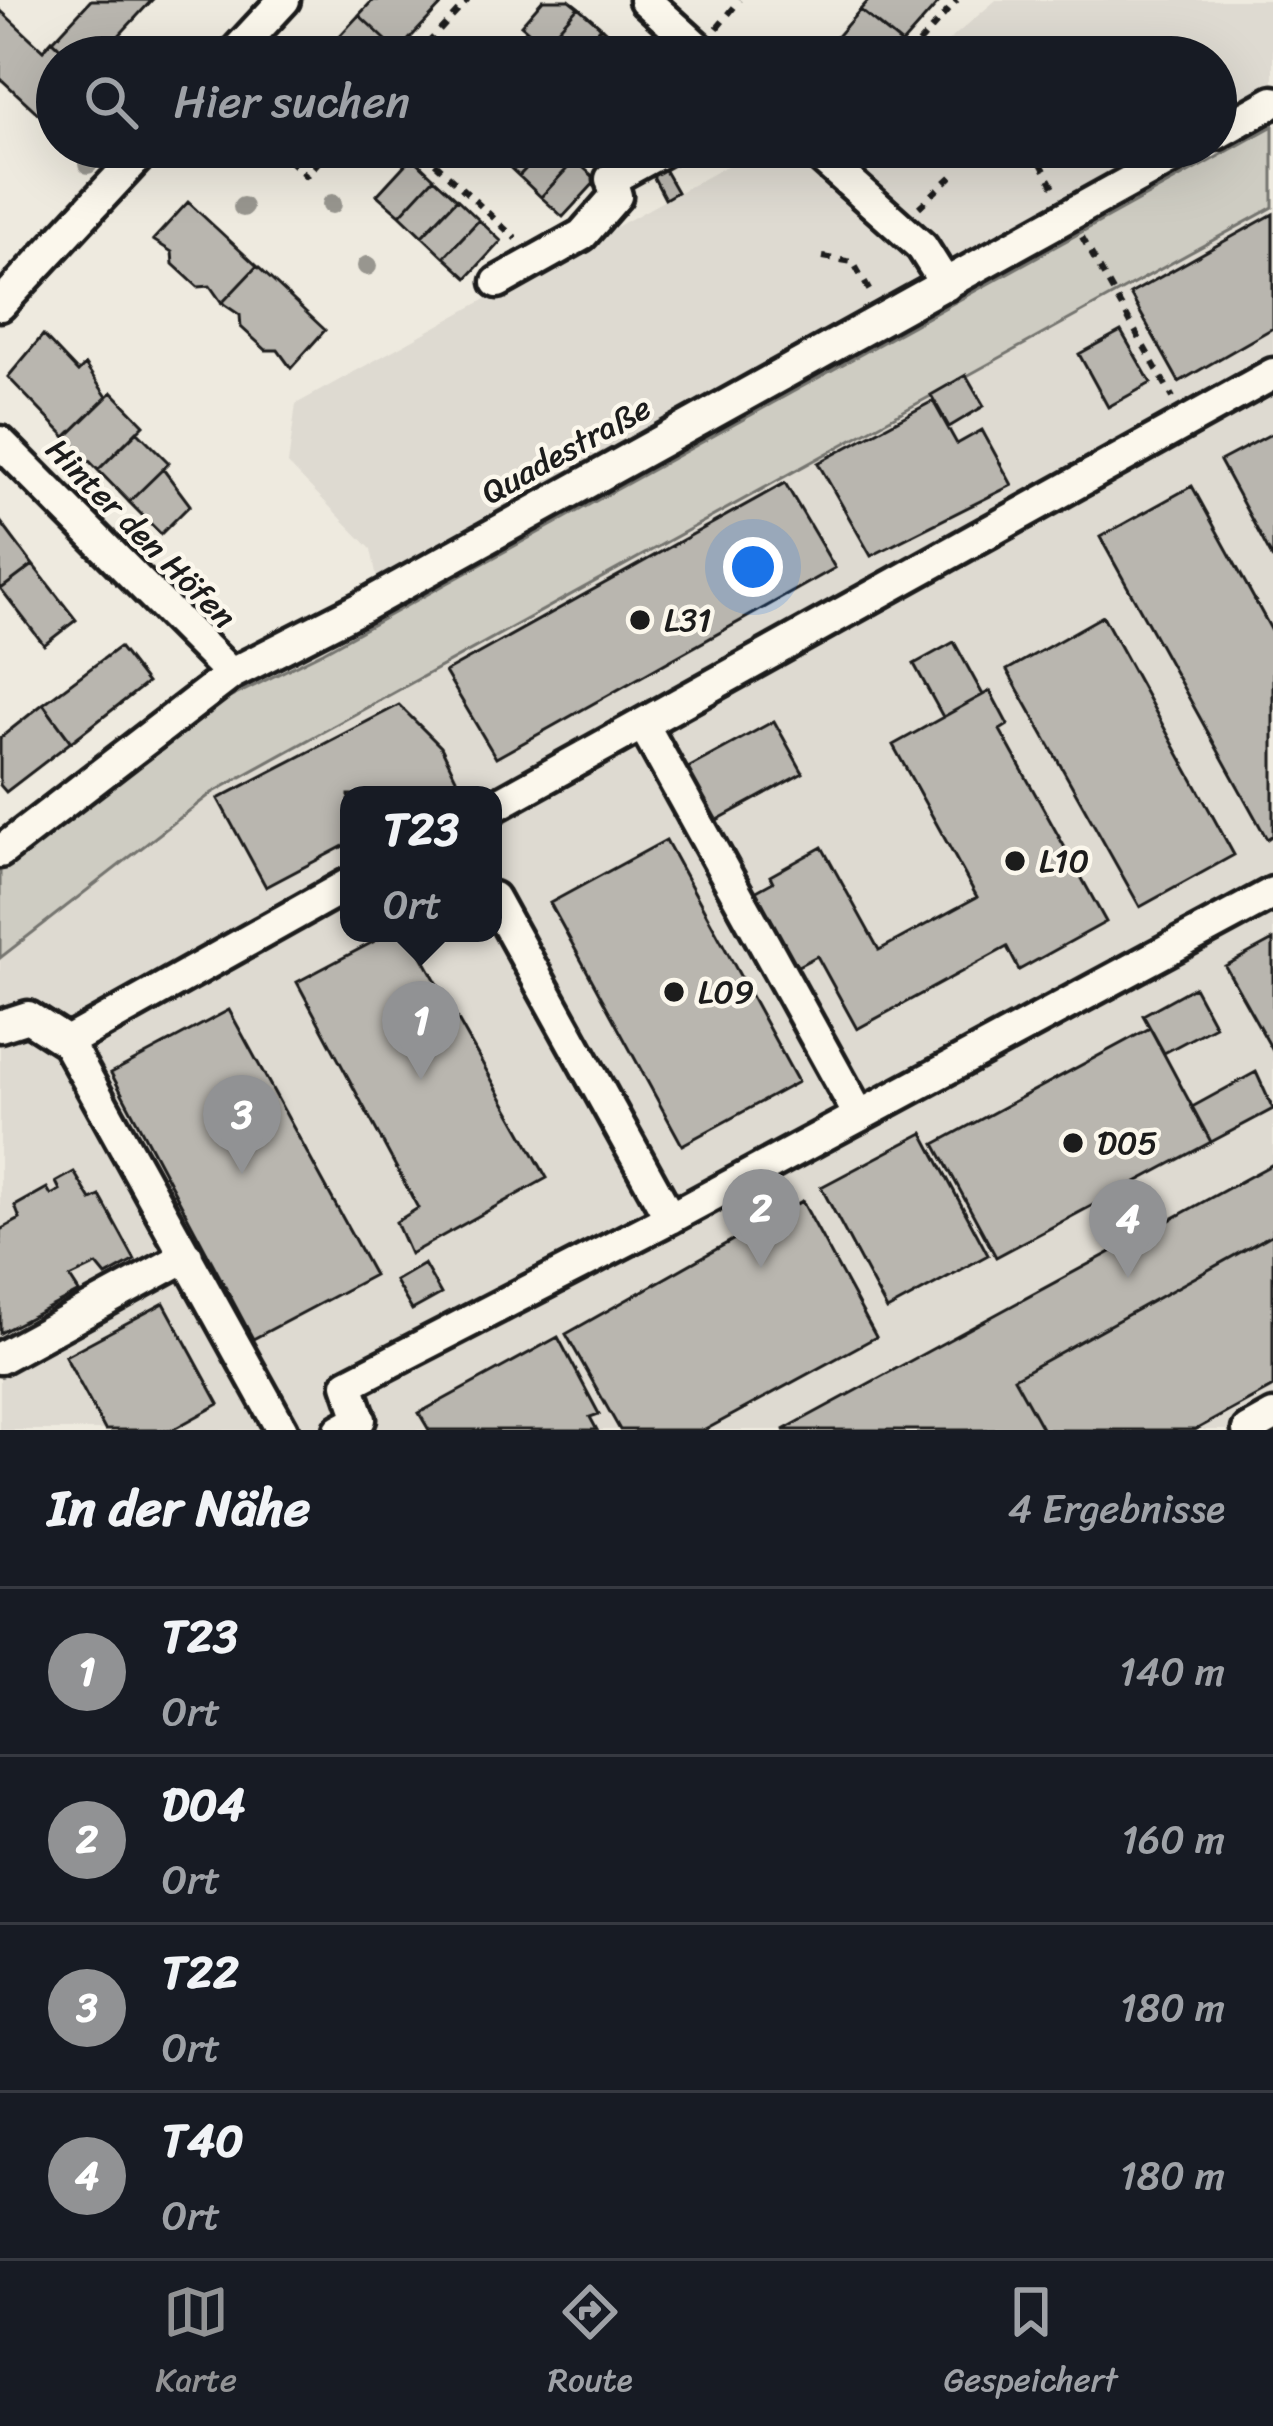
<!DOCTYPE html>
<html lang="de">
<head>
<meta charset="utf-8">
<style>
  :root { --surface:#171b24; --page:#20242c; --text:#f1f3f6; --muted:#9ea1a6; --line:#363941; --accent:#919294 }
  body { margin:0; font-family:Sriracha,sans-serif; background:var(--page); color:var(--text) }
  .you { position:absolute; left:753px; top:567px; width:42px; height:42px; margin:-30px; border:9px solid #fff; border-radius:50%; background:#1a73e8; box-shadow:0 0 0 18px #1a73e833 }
  .badge { display:grid; place-items:center; width:78px; height:78px; border-radius:50%; background:var(--accent); color:#fff; font-size:39px; font-weight:700 }
  .pin { position:absolute; translate:-50% -99px; filter:drop-shadow(0 3px 6px #0008) }
  .pin::after { content:''; position:absolute; top:63px; width:42px; height:36px; background:inherit; clip-path:polygon(0 0,100% 0,50% 100%) }
  .popup { position:absolute; left:340px; top:786px; width:162px; height:156px; box-sizing:border-box; display:grid; place-content:center; border-radius:24px; background:var(--surface); filter:drop-shadow(0 3px 9px #0005); font-size:39px; white-space:nowrap; color:var(--muted) }
  .popup b { font-size:45px; color:var(--text) }
  .popup::after { content:''; position:absolute; left:50%; top:100%; margin-left:-24px; border:24px solid transparent; border-top-color:var(--surface) }
  .list { margin:0; padding:0; list-style:none }
  h2 { display:flex; justify-content:space-between; align-items:center; height:156px; margin:0; padding:0 48px; font-size:51px }
  h2 small { font-size:39px; font-weight:400; color:var(--muted) }
  .list li { display:grid; grid-template-columns:78px 1fr auto; gap:36px; align-items:center; box-sizing:border-box; height:168px; padding:0 48px; border-top:3px solid var(--line) }
  .list b { display:block; font-size:45px; white-space:nowrap }
  .list p { margin:0; font-size:39px; white-space:nowrap; color:var(--muted) }
  .list em { font-size:39px; font-style:normal; color:var(--muted) }
  .icon { flex:none; width:66px; height:66px; fill:none; stroke:currentColor; stroke-width:2; stroke-linecap:round; stroke-linejoin:round }
  .map { position:relative; flex:none; width:1273px; height:1430px; overflow:hidden }
  .search { position:absolute; background:var(--surface); box-shadow:0 12px 48px #0002; left:36px; right:36px; top:36px; height:132px; display:flex; align-items:center; gap:30px; box-sizing:border-box; padding:0 42px; border-radius:66px; color:var(--muted); font-size:45px }
  .sheet { height:828px; background:var(--surface) }
  nav { display:flex; justify-content:space-around; align-items:center; box-sizing:border-box; height:168px; border-top:3px solid var(--line); background:var(--surface); font-size:33px; color:var(--muted) }
  nav a { display:grid; justify-items:center; gap:6px }
  nav .on { color:var(--accent) }
  .map>svg:first-child { display:block }
  .built { fill:#dedad1; fill-rule:evenodd }
  .green { fill:#ceccc2; stroke:#75746f; stroke-width:3 }
  .building { fill:#b9b6af; stroke:#1c1c1c; stroke-width:3 }
  .lines { fill:none; stroke-linecap:round; stroke-linejoin:round }
  .minor-casing { stroke:#1c1c1c; stroke-width:39 }
  .path { stroke:#1c1c1c; stroke-width:6; stroke-dasharray:9 9; stroke-linecap:butt }
  .minor { stroke:#fbf7ec; stroke-width:30 }
  .tree { fill:#98968f }
  .poi-dot { fill:#1c1c1c; stroke:#fbf7ec; stroke-width:4.5 }
  .labels { text-anchor:middle; dominant-baseline:central; stroke-width:9; stroke-linejoin:round; paint-order:stroke }
  .street-label { font-size:33px; fill:#1c1c1c; stroke:#fbf7ec }
  .poi-label { font-size:33px; fill:#1c1c1c; stroke:#fbf7ec; text-anchor:start }
</style>
</head>
<body>
<div class="map">
<svg width="1273" height="1430" viewBox="0 0 1273 1430">
  <rect width="100%" height="100%" fill="#eeeadf"/>
  <filter id="ink" filterUnits="userSpaceOnUse"><feTurbulence type="fractalNoise" baseFrequency=".00833" numOctaves="2"/><feDisplacementMap in="SourceGraphic" scale="24" xChannelSelector="R" yChannelSelector="G"/><feConvolveMatrix kernelMatrix="1 2 1 2 8 2 1 2 1" color-interpolation-filters="sRGB"/></filter>
  <g filter="url(#ink)">
    <path class="built" d="M 996,0 L 1273,0 L 1273,1430 L 0,1430 L 0,861 L 219,692 L 383,606 L 371,549 L 288,464 L 296,404 L 761,147 L 1216,147 L 1216,57 L 930,57 ZM 349,795 L 493,795 L 493,933 L 349,933 Z"/>
    <path class="green" d="M 1273,126 L 1273,207 L 212,793 L 0,958 L 0,868 L 215,705 L 323,652 Z"/>
    <path class="building" d="M 91,0 L 152,0 L 99,57 L 70,57 L 53,41 Z
      M 373,0 L 446,0 L 398,51 L 359,15 Z
      M 543,0 L 569,0 L 578,7 L 544,45 L 521,25 Z
      M 869,0 L 941,0 L 902,44 L 860,10 Z
      M 578,7 L 601,27 L 574,57 L 558,57 L 544,45 Z
      M 0,10 L 43,50 L 52,40 L 69,56 L 57,57 L 57,131 L 0,78 Z
      M 860,10 L 902,44 L 891,57 L 819,57 Z
      M 359,15 L 398,51 L 392,57 L 320,57 Z
      M 601,27 L 623,47 L 615,57 L 574,57 Z
      M 505,147 L 546,147 L 519,176 L 497,155 Z
      M 546,147 L 562,147 L 575,160 L 541,197 L 519,176 Z
      M 412,157 L 434,178 L 400,215 L 377,195 Z
      M 575,160 L 597,180 L 563,217 L 541,197 Z
      M 664,169 L 677,192 L 665,199 L 653,176 Z
      M 434,178 L 457,199 L 422,236 L 400,215 Z
      M 457,199 L 479,220 L 444,257 L 422,236 Z
      M 188,202 L 257,266 L 222,303 L 210,286 L 198,287 L 173,264 L 172,252 L 153,240 Z
      M 1273,214 L 1273,328 L 1179,382 L 1130,294 Z
      M 479,220 L 501,241 L 467,278 L 444,257 Z
      M 257,266 L 325,330 L 291,368 L 278,350 L 266,350 L 241,327 L 240,315 L 222,303 Z
      M 1121,331 L 1151,383 L 1108,407 L 1079,354 Z
      M 43,335 L 78,372 L 85,365 L 107,397 L 66,437 L 8,377 Z
      M 966,375 L 984,406 L 949,427 L 931,395 Z
      M 112,392 L 144,425 L 98,470 L 66,437 Z
      M 933,401 L 957,444 L 982,430 L 1012,485 L 871,556 L 818,463 Z
      M 137,431 L 169,463 L 129,502 L 98,470 Z
      M 1273,433 L 1273,559 L 1220,461 Z
      M 163,469 L 190,505 L 161,534 L 129,502 Z
      M 785,483 L 835,568 L 496,758 L 445,672 Z
      M 1192,486 L 1273,633 L 1273,835 L 1267,839 L 1100,537 Z
      M 0,521 L 33,565 L 1,589 L 0,588 Z
      M 33,565 L 76,620 L 44,645 L 1,589 Z
      M 1103,616 L 1234,855 L 1140,907 L 1007,670 Z
      M 954,642 L 983,695 L 943,717 L 914,664 Z
      M 119,647 L 147,683 L 71,742 L 43,704 Z
      M 990,691 L 1008,725 L 1000,730 L 1106,922 L 1019,970 L 1007,947 L 857,1029 L 817,956 L 794,968 L 753,893 L 773,882 L 770,876 L 822,847 L 879,950 L 977,897 L 893,745 Z
      M 43,704 L 71,742 L 6,792 L 0,785 L 0,738 Z
      M 399,705 L 441,747 L 460,786 L 442,795 L 349,795 L 349,843 L 266,887 L 218,799 Z
      M 774,721 L 803,773 L 715,821 L 686,769 Z
      M 666,840 L 798,1082 L 682,1145 L 550,903 Z
      M 390,933 L 409,933 L 547,1178 L 410,1254 L 396,1222 L 418,1208 L 297,982 Z
      M 1273,940 L 1273,1051 L 1225,966 Z
      M 1194,987 L 1215,1026 L 1164,1053 L 1143,1015 Z
      M 229,1010 L 374,1275 L 253,1339 L 111,1073 Z
      M 1150,1028 L 1211,1142 L 996,1257 L 935,1144 Z
      M 1256,1072 L 1273,1109 L 1211,1142 L 1192,1107 Z
      M 923,1133 L 988,1255 L 887,1310 L 821,1187 Z
      M 1273,1164 L 1273,1234 L 1014,1378 L 1043,1430 L 783,1430 Z
      M 74,1172 L 91,1200 L 100,1196 L 135,1260 L 106,1276 L 97,1265 L 70,1278 L 79,1292 L 0,1333 L 0,1230 L 20,1219 L 15,1206 L 47,1188 L 51,1195 L 60,1190 L 56,1182 Z
      M 802,1201 L 876,1337 L 705,1430 L 620,1430 L 566,1334 Z
      M 1273,1234 L 1273,1387 L 1195,1430 L 1043,1430 L 1014,1378 Z
      M 424,1264 L 441,1294 L 412,1310 L 395,1281 Z
      M 164,1303 L 219,1404 L 172,1430 L 105,1430 L 65,1356 Z
      M 558,1337 L 599,1414 L 590,1417 L 597,1430 L 429,1430 L 419,1413 Z"/>
    <g class="lines">
      <g class="minor-casing">
        <path id="minor" d="M 645,0 L 708,57
          M 231,57 L 284,0
          M 1216,134 L 1273,102
          M 810,147 L 922,247 L 946,285
          M 498,282 L 582,235 L 616,196 L 611,179 L 669,147
          M 0,305 L 147,147
          M 0,442 L 231,674
          M 644,726 L 859,1115
          M 493,807 L 1273,374
          M 0,852 L 231,674 L 364,606 L 1192,147
          M 493,898 L 670,1218
          M 0,1026 L 28,1017 L 67,1042
          M 0,1358 L 187,1256
          M 282,1430 L 67,1042 L 349,884
          M 340,1430 L 360,1419 L 348,1384 L 670,1218 L 1273,893
          M 1248,1430 L 1273,1416"/>
      </g>
      <path class="path" d="M 717,28 L 740,0
        M 415,57 L 468,0
        M 907,57 L 957,0
        M 275,147 L 306,176 L 332,147
        M 577,147 L 592,161
        M 1032,147 L 1055,189
        M 435,163 L 516,239
        M 919,207 L 955,173
        M 1082,237 L 1173,398
        M 823,257 L 853,262 L 872,295"/>
      <use href="#minor" class="minor"/>
    </g>
    <g class="tree">
      <circle cx="88" cy="164" r="10"/>
      <circle cx="332" cy="204" r="10"/>
      <circle cx="243" cy="207" r="10"/>
      <circle cx="367" cy="266" r="10"/>
    </g>
  </g>
  <g class="poi-dot">
    <circle cx="640" cy="620" r="12"/>
    <circle cx="1015" cy="861" r="12"/>
    <circle cx="674" cy="992" r="12"/>
    <circle cx="1073" cy="1143" r="12"/>
  </g>
  <g class="labels">
    <g class="street-label">
      <text transform="translate(566 450) rotate(-29)">Quadestraße</text>
      <text transform="translate(141 533) rotate(45)">Hinter den Höfen</text>
    </g>
    <g class="poi-label">
      <text x="664" y="620">L31</text>
      <text x="1039" y="861">L10</text>
      <text x="698" y="992">L09</text>
      <text x="1097" y="1143">D05</text>
    </g>
  </g>
</svg>
<div class="you"></div>
<div class="pin badge" style="left:421px;top:1080px">1</div>
<div class="popup"><b>T23</b>Ort</div>
<div class="pin badge" style="left:761px;top:1268px">2</div>
<div class="pin badge" style="left:242px;top:1174px">3</div>
<div class="pin badge" style="left:1128px;top:1278px">4</div>
<div class="search"><svg class="icon" aria-label="search" viewBox="0 0 24 24"><circle cx="10" cy="10" r="6"/><path d="M15 15l6 6"/></svg>Hier suchen</div>
</div>
<section class="sheet">
<h2>In der Nähe<small>4 Ergebnisse</small></h2>
<ul class="list">
<li><span class="badge">1</span><div><b>T23</b><p>Ort</p></div><em>140 m</em></li>
<li><span class="badge">2</span><div><b>D04</b><p>Ort</p></div><em>160 m</em></li>
<li><span class="badge">3</span><div><b>T22</b><p>Ort</p></div><em>180 m</em></li>
<li><span class="badge">4</span><div><b>T40</b><p>Ort</p></div><em>180 m</em></li>
</ul>
</section>
<nav>
<a class="on"><svg class="icon" aria-label="map" viewBox="0 0 24 24"><path d="M3 6l6-2 6 2 6-2v14l-6 2-6-2-6 2zM9 4v14M15 6v14"/></svg>Karte</a>
<a><svg class="icon" aria-label="directions" viewBox="0 0 24 24"><path d="M12 3l9 9-9 9-9-9zM9 14v-3h6M13 9l2 2-2 2"/></svg>Route</a>
<a><svg class="icon" aria-label="saved" viewBox="0 0 24 24"><path d="M7 4h10v16l-5-4-5 4z"/></svg>Gespeichert</a>
</nav>
</body>
</html>
